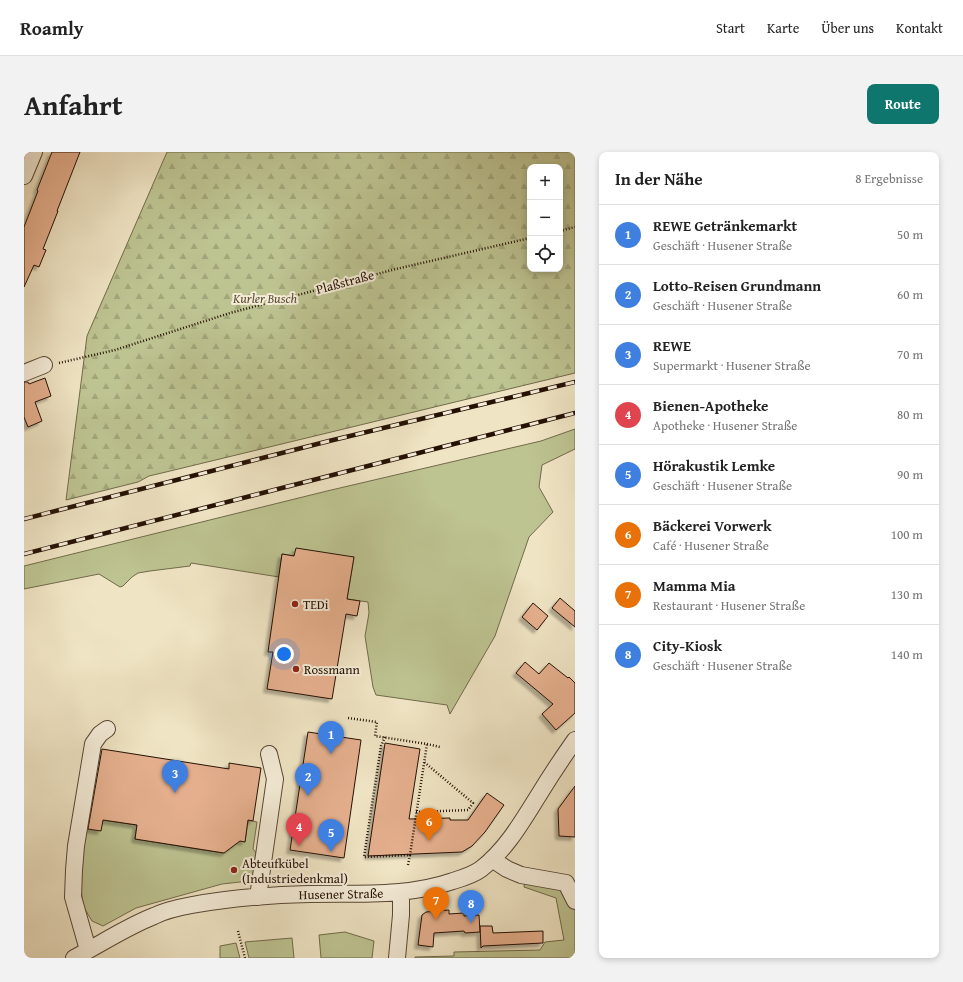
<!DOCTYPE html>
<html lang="de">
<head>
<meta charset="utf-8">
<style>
  :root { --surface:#fff; --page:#f2f2f2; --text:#222; --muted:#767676; --line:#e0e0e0; --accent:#0f766e }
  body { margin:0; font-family:"Gentium Book Plus",serif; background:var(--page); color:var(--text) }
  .controls { position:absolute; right:12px; top:12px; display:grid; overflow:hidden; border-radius:8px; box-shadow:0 2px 6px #0003 }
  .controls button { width:36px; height:36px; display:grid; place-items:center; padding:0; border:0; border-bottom:1px solid var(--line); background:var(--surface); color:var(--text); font:20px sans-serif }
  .you { position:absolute; left:260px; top:502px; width:14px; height:14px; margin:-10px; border:3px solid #fff; border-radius:50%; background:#1a73e8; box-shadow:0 0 0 6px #1a73e833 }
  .badge { display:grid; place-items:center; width:26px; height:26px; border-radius:50%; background:var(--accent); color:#fff; font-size:13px; font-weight:700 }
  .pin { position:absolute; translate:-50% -33px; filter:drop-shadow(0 1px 2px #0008) }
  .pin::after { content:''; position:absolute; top:21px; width:14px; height:12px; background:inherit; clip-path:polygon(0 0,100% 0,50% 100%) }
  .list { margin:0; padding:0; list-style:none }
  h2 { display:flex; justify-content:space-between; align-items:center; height:52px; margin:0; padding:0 16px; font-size:17px }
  h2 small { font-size:13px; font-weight:400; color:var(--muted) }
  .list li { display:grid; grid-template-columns:26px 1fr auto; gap:12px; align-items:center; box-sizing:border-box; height:60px; padding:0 16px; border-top:1px solid var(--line) }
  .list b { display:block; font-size:15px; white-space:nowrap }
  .list p { margin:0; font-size:13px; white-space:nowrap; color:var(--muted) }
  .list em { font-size:13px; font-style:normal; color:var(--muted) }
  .icon { flex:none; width:22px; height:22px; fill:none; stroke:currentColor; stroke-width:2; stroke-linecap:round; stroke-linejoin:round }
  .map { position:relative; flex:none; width:551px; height:806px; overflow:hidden; border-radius:8px }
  header { display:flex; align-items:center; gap:24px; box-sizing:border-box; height:56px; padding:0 20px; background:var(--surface); border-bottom:1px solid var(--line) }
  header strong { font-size:19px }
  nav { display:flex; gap:22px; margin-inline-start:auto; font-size:14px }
  .intro { display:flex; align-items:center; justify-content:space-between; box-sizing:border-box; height:96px; padding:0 24px }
  h1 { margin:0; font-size:28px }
  .button { padding:10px 18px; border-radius:8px; background:var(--accent); color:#fff; font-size:14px; font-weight:700 }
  main { display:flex; gap:24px; padding:0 24px }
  aside { flex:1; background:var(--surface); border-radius:8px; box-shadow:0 2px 6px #0003 }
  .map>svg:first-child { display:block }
  .green { fill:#bdc391; stroke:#716a4a }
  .forest { fill:url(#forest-firs); stroke:#716a4a; fill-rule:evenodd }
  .building { fill:#e5af8d; stroke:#251104; filter:url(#shadow) }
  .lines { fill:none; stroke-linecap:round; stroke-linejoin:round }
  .minor-casing { stroke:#584634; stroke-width:18 }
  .path { stroke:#251104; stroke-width:2.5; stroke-dasharray:1 2; stroke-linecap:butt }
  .minor { stroke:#f5edd9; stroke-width:16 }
  .rail-casing { stroke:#251104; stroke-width:4.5 }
  .rail { stroke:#f5edd9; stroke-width:3; stroke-dasharray:9; stroke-linecap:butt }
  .poi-dot { fill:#8f2418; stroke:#f5edd9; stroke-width:1.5 }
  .labels { text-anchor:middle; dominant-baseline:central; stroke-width:4; stroke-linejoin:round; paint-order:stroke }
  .street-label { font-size:13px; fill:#251104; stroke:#f5edd9 }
  .park-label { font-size:13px; font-style:italic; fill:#5a4f35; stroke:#f5edd9 }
  .poi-label { font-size:13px; fill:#251104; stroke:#f5edd9; text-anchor:start }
</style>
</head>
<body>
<header>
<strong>Roamly</strong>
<nav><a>Start</a><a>Karte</a><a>Über uns</a><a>Kontakt</a></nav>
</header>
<div class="intro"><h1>Anfahrt</h1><a class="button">Route</a></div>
<main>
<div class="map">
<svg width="551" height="806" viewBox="0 0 551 806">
  <defs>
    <pattern id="forest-firs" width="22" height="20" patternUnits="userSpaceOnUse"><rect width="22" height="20" fill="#bdc391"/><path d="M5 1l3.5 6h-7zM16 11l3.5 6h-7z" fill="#a2a67b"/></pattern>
    <filter id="shadow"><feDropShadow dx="-3.5" dy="3.5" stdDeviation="1" flood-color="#0004"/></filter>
  </defs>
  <rect width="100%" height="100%" fill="#efe4c4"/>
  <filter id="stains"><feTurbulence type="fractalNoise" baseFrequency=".005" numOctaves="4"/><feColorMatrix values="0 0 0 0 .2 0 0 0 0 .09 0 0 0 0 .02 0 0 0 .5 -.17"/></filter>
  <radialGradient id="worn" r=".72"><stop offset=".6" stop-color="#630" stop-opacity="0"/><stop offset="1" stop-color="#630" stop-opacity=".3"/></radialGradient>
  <path class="green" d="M 551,277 L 551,297 L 518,313 L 515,335 L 529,360 L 505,385 L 471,484 L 426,562 L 423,553 L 352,543 L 349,535 L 341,484 L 345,461 L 344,450 L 323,447 L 330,405 L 270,404 L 258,402 L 255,425 L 167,411 L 166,414 L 126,419 L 114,421 L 108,425 L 99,434 L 96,435 L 75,422 L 0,437 L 0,414 L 303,339 L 517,289 Z
    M 65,666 L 113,673 L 111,687 L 199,701 L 216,689 L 221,690 L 224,668 L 233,670 L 229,697 L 235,704 L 233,719 L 225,729 L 198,732 L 112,756 L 79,774 L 68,769 L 59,754 L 56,727 L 62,667 Z
    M 501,725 L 539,732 L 551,756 L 551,806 L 391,806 L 391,805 L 430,804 L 430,800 L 516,798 L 521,790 L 540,788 L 532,746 L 500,735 Z
    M 321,780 L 350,789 L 348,806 L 297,806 L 295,783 Z
    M 268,786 L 270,806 L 225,806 L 221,790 Z
    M 212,791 L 216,806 L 196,806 L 196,794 Z"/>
  <path class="forest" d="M 143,0 L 551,0 L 551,221 L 142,320 L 125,324 L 114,330 L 42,348 L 63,184 ZM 506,15 L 536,15 L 536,117 L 506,117 Z"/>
  <path class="building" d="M 28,0 L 56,0 L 33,59 L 34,59 L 19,97 L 22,98 L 15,115 L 10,113 L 0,135 L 0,75 L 14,39 L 13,38 Z
    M 21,226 L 27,244 L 11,250 L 18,269 L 4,275 L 0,265 L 0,230 L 4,230 L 5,232 Z
    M 272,396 L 330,405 L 323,447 L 336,449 L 333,464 L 322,462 L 308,547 L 243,537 L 249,500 L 244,500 L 258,402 L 270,404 Z
    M 536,446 L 551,459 L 551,475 L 528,456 Z
    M 509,451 L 524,464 L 513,478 L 498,465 Z
    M 501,510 L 515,522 L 525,511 L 544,526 L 545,525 L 551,531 L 551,561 L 532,578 L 518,562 L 529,552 L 492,521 Z
    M 284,580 L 337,588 L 320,706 L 266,698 Z
    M 361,591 L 396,597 L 385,667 L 426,666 L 426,668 L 444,668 L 463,641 L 480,653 L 461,680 L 448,694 L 438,700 L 344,704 Z
    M 78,597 L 205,617 L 205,611 L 237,616 L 229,669 L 224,668 L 221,690 L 216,689 L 200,701 L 111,687 L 113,673 L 79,668 L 77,679 L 64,677 Z
    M 551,634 L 551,685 L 535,684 L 534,657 Z
    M 425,758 L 425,762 L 440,761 L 440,764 L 455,763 L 456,780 L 441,781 L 440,779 L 410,781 L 409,795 L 394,793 L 398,763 L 402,760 Z
    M 456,774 L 468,774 L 469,781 L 519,779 L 519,791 L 459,794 L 457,796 Z"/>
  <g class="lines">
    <g class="minor-casing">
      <path id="minor" d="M 0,24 L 10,0
        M 0,221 L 20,213
        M 468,707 L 483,717 L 497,723 L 542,731 L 551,749
        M 234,745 L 251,627 L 245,602
        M 64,798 L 49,745 L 50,718 L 52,694 L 69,592 L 76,582 L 83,577
        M 50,806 C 77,792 102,775 130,764 C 140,759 157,755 168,753 C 207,746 246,743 285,742 C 334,741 383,745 429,729 C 439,726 449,723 457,717 C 483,697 499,668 516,641 C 527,623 539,605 551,588
        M 373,806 L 377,763 L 377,740"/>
    </g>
    <path class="path" d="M 536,79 L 551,75
      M 35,211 L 91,198 L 206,161 L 372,117 L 506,86
      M 324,566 L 353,570 L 351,584 L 403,592 L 416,595
      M 361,585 L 357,594 L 340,705 L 386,703 L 403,592
      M 392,660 L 444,658 L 449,651 L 400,610
      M 384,713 L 386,703
      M 214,779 L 221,806"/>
    <use href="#minor" class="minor"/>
    <g class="rail-casing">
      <path id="rail" d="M 0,367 L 305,289 L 551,230
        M 0,402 L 551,261"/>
    </g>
    <use href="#rail" class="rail"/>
  </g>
  <g class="poi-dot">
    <circle cx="271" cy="452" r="4"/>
    <circle cx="272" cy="517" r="4"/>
    <circle cx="210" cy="718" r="4"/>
  </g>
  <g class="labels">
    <g class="street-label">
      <text transform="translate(321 130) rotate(-15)">Plaßstraße</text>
      <text transform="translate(317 742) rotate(-1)">Husener Straße</text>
    </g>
    <g class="park-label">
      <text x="241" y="146">Kurler Busch</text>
    </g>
    <g class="poi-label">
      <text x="279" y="452">TEDi</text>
      <text x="280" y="517">Rossmann</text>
      <text x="218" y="711">Abteufkübel<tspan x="218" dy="15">(Industriedenkmal)</tspan></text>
    </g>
  </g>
  <rect width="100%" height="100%" filter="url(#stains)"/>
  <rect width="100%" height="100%" fill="url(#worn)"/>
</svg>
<div class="controls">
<button>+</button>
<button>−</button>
<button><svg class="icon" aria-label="locate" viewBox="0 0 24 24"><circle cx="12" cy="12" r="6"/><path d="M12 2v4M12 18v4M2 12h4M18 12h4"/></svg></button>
</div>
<div class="you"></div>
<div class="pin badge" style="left:307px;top:602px;background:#3f7fe0">1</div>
<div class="pin badge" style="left:284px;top:644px;background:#3f7fe0">2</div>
<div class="pin badge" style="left:151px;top:641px;background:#3f7fe0">3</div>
<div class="pin badge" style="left:275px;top:694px;background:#e0444e">4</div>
<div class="pin badge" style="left:307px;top:700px;background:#3f7fe0">5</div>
<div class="pin badge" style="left:405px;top:689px;background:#e8710a">6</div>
<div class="pin badge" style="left:412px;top:768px;background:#e8710a">7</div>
<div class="pin badge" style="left:447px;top:771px;background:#3f7fe0">8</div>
</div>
<aside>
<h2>In der Nähe<small>8 Ergebnisse</small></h2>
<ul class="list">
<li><span class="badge" style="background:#3f7fe0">1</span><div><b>REWE Getränkemarkt</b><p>Geschäft · Husener Straße</p></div><em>50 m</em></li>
<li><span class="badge" style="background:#3f7fe0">2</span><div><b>Lotto-Reisen Grundmann</b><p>Geschäft · Husener Straße</p></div><em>60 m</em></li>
<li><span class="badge" style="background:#3f7fe0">3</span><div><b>REWE</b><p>Supermarkt · Husener Straße</p></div><em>70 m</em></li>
<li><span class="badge" style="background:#e0444e">4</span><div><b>Bienen-Apotheke</b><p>Apotheke · Husener Straße</p></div><em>80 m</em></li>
<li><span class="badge" style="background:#3f7fe0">5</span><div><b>Hörakustik Lemke</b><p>Geschäft · Husener Straße</p></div><em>90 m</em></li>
<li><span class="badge" style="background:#e8710a">6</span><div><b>Bäckerei Vorwerk</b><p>Café · Husener Straße</p></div><em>100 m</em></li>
<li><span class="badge" style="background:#e8710a">7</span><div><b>Mamma Mia</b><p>Restaurant · Husener Straße</p></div><em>130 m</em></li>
<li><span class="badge" style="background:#3f7fe0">8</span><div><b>City-Kiosk</b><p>Geschäft · Husener Straße</p></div><em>140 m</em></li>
</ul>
</aside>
</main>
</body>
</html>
